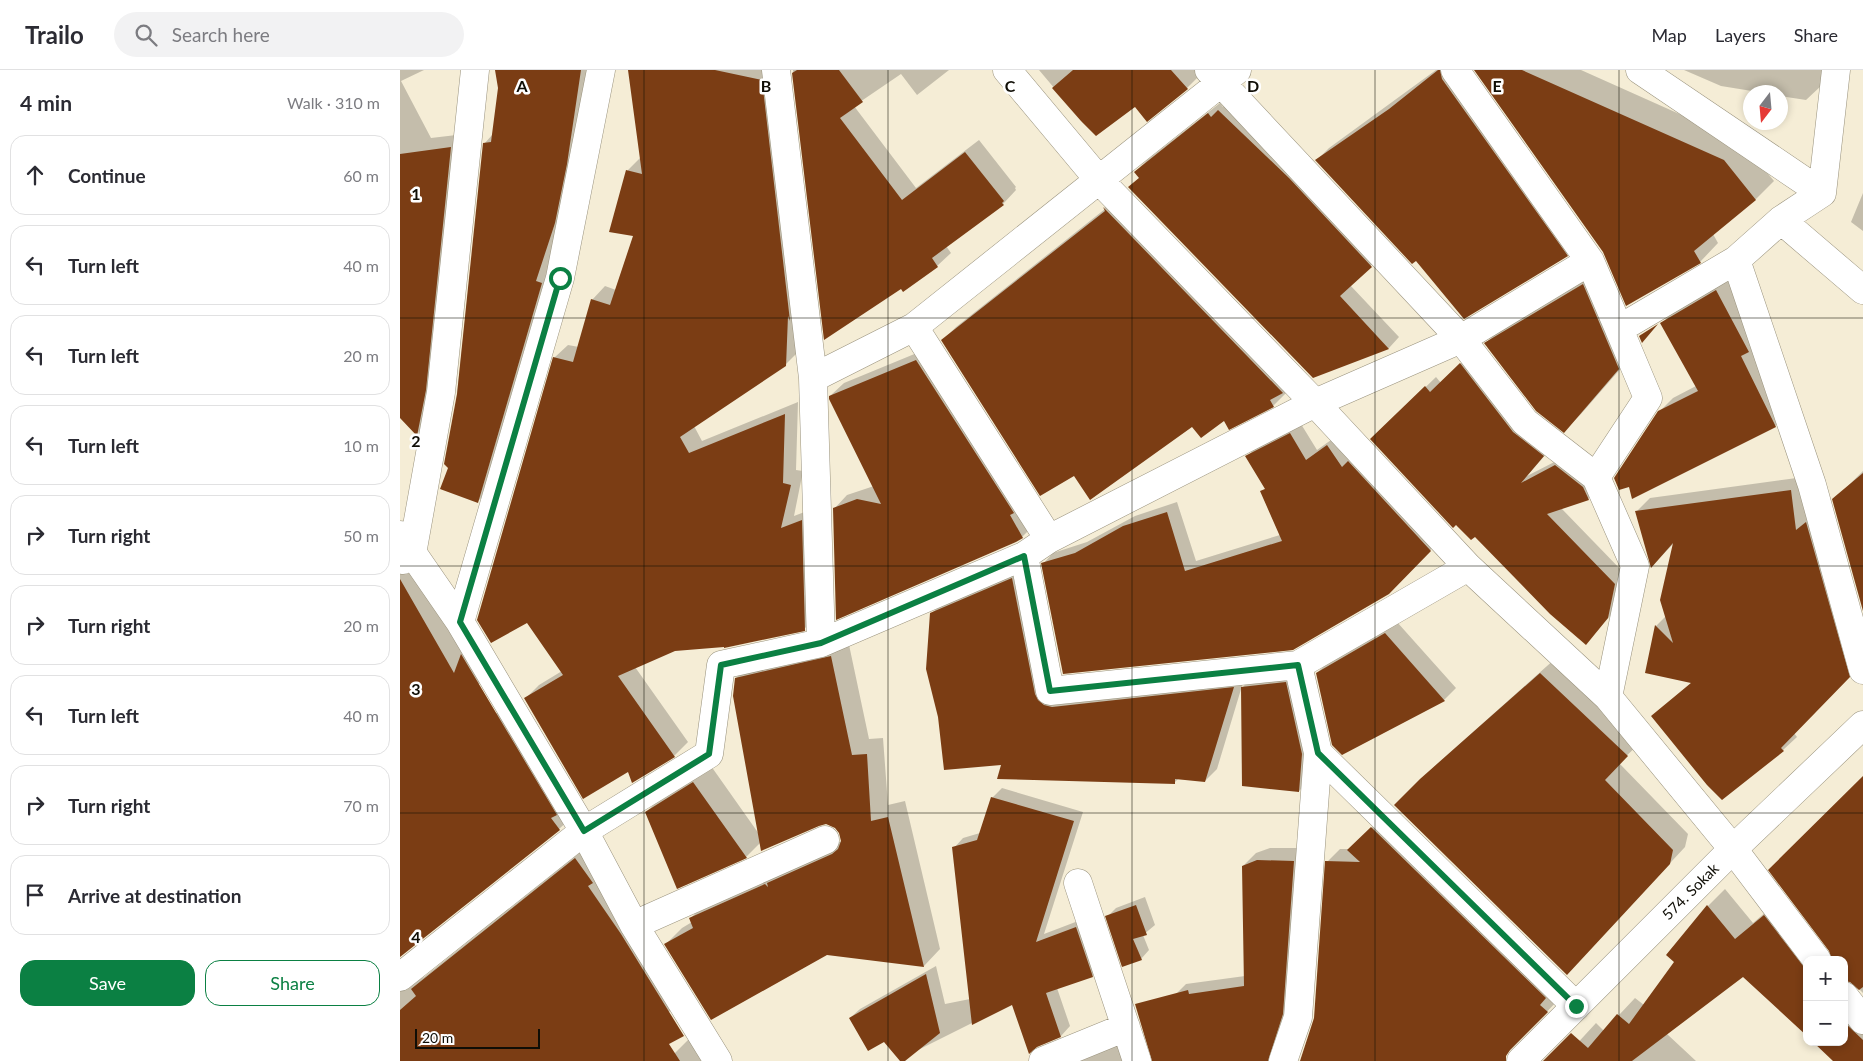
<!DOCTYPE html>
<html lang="en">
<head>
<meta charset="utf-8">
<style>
  :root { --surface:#fff; --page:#f2f2f3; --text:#2b2b33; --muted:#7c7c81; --line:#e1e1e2; --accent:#0b8043 }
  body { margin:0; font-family:Lato,sans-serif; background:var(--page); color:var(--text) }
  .controls { position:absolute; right:15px; bottom:15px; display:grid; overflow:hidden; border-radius:10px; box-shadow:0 2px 8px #0003 }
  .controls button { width:45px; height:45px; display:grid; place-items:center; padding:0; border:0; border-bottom:1px solid var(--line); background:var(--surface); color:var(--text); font:25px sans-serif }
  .compass { position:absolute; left:1343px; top:15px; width:45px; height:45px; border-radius:50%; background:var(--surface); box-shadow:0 2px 8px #0003; rotate:196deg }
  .scale { position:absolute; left:15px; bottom:12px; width:125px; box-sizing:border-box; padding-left:5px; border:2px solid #100e06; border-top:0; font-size:14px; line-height:18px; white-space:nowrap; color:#100e06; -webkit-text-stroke:4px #fff; paint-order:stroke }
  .stop { position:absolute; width:15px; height:15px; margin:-11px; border:4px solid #0b8043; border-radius:50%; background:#fff }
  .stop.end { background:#0b8043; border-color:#fff; box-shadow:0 1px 5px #0008 }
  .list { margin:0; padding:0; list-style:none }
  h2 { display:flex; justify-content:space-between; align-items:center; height:65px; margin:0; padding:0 20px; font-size:21px }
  h2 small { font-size:16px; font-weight:400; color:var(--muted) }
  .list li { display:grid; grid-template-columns:32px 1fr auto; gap:15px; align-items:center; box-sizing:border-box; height:80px; margin:0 10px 10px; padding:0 10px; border:1px solid var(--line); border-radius:15px }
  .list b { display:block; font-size:19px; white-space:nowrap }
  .list em { font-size:16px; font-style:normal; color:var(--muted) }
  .actions { display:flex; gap:10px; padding:15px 20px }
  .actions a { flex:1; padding:11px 0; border:1px solid var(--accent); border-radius:15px; text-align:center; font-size:18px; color:var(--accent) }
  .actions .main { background:var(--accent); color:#fff }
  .icon { flex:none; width:28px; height:28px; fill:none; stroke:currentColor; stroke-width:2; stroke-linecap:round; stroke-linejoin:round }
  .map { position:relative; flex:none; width:1463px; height:991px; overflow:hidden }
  header { display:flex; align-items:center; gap:30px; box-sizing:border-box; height:70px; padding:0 25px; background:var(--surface); border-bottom:1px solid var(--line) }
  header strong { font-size:24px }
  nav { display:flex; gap:28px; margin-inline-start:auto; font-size:18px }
  .search { width:350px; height:45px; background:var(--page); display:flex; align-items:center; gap:12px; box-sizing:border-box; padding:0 18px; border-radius:28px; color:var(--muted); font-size:19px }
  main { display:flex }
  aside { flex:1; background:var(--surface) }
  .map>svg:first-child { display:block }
  .shadow { fill:#0003 }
  .building { fill:#7b3d14 }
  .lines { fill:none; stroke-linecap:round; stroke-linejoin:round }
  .street-casing { stroke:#99927d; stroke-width:29 }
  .secondary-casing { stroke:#99927d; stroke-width:29 }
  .street { stroke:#fff; stroke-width:28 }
  .secondary { stroke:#fff; stroke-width:28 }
  .route { stroke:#0b8043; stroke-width:6 }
  .grid { fill:none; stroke:#100e06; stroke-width:1; stroke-opacity:0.55 }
  .labels { text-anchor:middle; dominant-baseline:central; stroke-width:5; stroke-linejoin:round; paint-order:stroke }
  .street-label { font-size:15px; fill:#100e06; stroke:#fff }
  .grid-label { font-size:16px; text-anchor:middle; font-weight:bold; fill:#100e06; stroke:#fff; stroke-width:5; stroke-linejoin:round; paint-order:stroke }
</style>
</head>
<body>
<header>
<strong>Trailo</strong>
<div class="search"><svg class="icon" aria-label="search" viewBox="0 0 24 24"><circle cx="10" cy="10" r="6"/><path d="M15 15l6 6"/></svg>Search here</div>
<nav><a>Map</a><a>Layers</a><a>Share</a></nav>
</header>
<main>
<aside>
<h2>4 min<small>Walk · 310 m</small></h2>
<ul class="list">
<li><svg class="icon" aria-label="ahead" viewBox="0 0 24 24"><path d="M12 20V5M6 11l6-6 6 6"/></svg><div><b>Continue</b></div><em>60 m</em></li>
<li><svg class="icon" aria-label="left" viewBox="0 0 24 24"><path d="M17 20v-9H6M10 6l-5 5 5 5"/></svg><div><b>Turn left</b></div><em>40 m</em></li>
<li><svg class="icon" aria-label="left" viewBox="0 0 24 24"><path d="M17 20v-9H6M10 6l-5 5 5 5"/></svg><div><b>Turn left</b></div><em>20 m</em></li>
<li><svg class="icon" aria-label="left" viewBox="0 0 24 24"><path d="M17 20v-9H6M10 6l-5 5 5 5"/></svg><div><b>Turn left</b></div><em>10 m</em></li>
<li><svg class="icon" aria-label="right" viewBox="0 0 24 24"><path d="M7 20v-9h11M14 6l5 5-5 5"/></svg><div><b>Turn right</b></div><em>50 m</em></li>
<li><svg class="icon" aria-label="right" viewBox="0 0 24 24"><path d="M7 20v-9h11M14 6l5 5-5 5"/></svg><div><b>Turn right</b></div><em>20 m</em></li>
<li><svg class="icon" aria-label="left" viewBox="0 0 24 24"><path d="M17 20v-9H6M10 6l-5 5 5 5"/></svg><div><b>Turn left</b></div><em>40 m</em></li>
<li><svg class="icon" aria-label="right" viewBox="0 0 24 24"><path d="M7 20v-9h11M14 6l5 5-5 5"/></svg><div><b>Turn right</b></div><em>70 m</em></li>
<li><svg class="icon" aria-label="arrive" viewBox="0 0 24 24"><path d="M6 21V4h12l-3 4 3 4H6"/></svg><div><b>Arrive at destination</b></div></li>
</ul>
<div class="actions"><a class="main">Save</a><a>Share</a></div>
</aside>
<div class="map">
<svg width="1463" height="991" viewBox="0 0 1463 991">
  <rect width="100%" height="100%" fill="#f5edd6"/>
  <path class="shadow" d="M 0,0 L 24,0 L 1,11 L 31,68 L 65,64 L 31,350 L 17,364 L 0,346 Z
    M 96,0 L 192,0 L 180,79 L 93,417 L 78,431 L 49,398 L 84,74 L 93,64 L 100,18 Z
    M 229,0 L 375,0 L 399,281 L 385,295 L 294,356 L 302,371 L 398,332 L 396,400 L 403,401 L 394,446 L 415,438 L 418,546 L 404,559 L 311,565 L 235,597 L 288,672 L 274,686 L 233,711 L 229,700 L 125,629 L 139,615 L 162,601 L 154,288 L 168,275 L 179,277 L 192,230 L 205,216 L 216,220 L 234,165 L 211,161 L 228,100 L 241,87 Z
    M 393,0 L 549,0 L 517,25 L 501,4 L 454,36 L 516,118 L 579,70 L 616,117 L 615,118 L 616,120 L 603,134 L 546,176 L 551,183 L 537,196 L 501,217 L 425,268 Z
    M 639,0 L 796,0 L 800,5 L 787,18 L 682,51 Z
    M 1036,0 L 1057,0 L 1179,173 L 1167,185 L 1016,189 L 917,90 L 929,78 Z
    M 1076,0 L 1181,0 L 1342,72 L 1374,111 L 1356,129 L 1313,164 L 1318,173 L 1300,192 L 1204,181 Z
    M 1284,0 L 1424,0 L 1422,15 L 1406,30 L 1380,26 L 1380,22 L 1358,22 L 1321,16 Z
    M 830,30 L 982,185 L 950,215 L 999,267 L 989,278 L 913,307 L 729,117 L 740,107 L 735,102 L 746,91 L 820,33 L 823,37 Z
    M 1463,123 L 1463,161 L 1451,152 Z
    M 717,125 L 887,322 L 873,336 L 824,349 L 793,355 L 674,404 L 543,270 L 556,257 L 705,139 L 704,138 Z
    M 1200,197 L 1236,281 L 1181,344 L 1164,361 L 1086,273 L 1103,256 Z
    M 1330,207 L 1389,342 L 1375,356 L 1259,342 L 1273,328 L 1296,316 L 1262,253 L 1276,239 Z
    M 529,278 L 635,454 L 622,467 L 434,439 L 447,425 L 474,416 L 430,326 L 444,313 Z
    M 1070,284 L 1153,376 L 1127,406 L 1166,386 L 1198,419 L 1188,429 L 1161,438 L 1225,504 L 1218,537 L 1195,563 L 1075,465 L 972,369 L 1036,307 L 1041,313 Z
    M 901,354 L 917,380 L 938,365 L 1041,469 L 989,523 L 643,494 L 653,483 L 687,472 L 735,446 L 777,432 L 796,491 L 880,465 L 861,422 L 866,418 L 847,387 L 857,376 Z
    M 1463,401 L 1463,537 L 1434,430 Z
    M 1404,407 L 1463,593 L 1394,663 L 1397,667 L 1383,680 L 1253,646 L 1292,612 L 1246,602 L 1256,556 L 1266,546 L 1275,472 L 1252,496 L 1237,441 L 1250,428 Z
    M 0,484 L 23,509 L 81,612 L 66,627 L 0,661 Z
    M 624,497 L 646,612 L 845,606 L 817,699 L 805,711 L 779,708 L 774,713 L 603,693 L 531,544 L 543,532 Z
    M 997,552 L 1056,618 L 1044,630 L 942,683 L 917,603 L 929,591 Z
    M 448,570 L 469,669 L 483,668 L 488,735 L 505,731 L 540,879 L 524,896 L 426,884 L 266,874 L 282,858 L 292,852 L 291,848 L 307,831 L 442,771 L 440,763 L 434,756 L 426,753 L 361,772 L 346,787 L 278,817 L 246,742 L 264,725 L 311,696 L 359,764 L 336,608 L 353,592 Z
    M 1156,588 L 1243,670 L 1219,693 L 1288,764 L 1285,777 L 1167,904 L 996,735 L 1037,694 Z
    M 894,604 L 910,675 L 908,712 L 899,721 L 843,617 L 851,608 Z
    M 110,633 L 172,747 L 159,759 L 0,885 L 0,716 Z
    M 1463,707 L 1463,923 L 1451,911 L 1445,910 L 1448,919 L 1463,937 L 1463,991 L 1435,991 L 1444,972 L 1444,890 L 1407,890 L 1407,965 L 1343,906 L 1267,964 L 1296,991 L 1161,991 L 1196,953 L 1204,961 L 1235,928 L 1244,935 L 1276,892 L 1267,884 L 1308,836 L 1325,819 L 1353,853 L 1381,829 L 1428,888 L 1434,889 Z
    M 602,718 L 683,742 L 644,864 L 686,848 L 702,896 L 692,906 L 657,918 L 670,956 L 661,966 L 636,975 L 612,933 L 500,989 L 485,970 L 450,948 L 460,939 L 536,896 L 545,934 L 570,929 L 554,778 L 563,768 L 580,763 L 592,728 Z
    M 985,745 L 1160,928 L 1100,991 L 901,991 L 915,949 L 927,792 L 940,779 L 950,779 Z
    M 188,776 L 282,929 L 269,942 L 182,991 L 0,991 L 0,903 L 17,910 L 24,907 Z
    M 870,778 L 906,778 L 888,991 L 793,991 L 773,927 L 786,914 L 845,906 L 843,796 L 856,783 Z
    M 745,827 L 755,855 L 743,865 L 749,880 L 741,889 L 707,847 L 716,838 Z
    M 301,957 L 319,991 L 267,991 Z
    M 735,960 L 751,991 L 653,991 Z"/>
  <path class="building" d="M 95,0 L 181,0 L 167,94 L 155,153 L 136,211 L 142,213 L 78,433 L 40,419 L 48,398 L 44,394 L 57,324 L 83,73 L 91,72 L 98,18 Z
    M 228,0 L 315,0 L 362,10 L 390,251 L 388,246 L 386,296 L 280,367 L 289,383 L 385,344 L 383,413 L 391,415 L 381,458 L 402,450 L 405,561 L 324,578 L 324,577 L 275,581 L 218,606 L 275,687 L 232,713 L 228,702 L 183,729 L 124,628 L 163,605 L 127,553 L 91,573 L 77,550 L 153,287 L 173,292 L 191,229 L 210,235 L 233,166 L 209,162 L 226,100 L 242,104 Z
    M 397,0 L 439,0 L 463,32 L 440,48 L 502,130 L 565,82 L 604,131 L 602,133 L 604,135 L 532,188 L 538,197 L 503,222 L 501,219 L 424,270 L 392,3 Z
    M 673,0 L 771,0 L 788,19 L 747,52 L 735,37 L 696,66 L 681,51 L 652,18 Z
    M 1038,0 L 1040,0 L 1042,9 L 1168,186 L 1064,249 L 1016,191 L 1012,194 L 915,90 L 989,39 Z
    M 1074,0 L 1122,0 L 1324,90 L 1356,130 L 1294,181 L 1301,193 L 1226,236 L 1203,182 Z
    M 818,40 L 889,108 L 972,197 L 940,226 L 989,279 L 913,308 L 728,117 L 739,108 L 734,102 L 808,43 L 811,47 Z
    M 51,77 L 26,320 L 17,366 L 0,348 L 0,84 Z
    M 703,137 L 883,323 L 870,330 L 874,337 L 829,360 L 824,351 L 801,368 L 792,357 L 690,430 L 674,406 L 640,426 L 541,270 L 705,141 Z
    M 1183,214 L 1219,299 L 1164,363 L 1136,341 L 1084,273 Z
    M 1316,220 L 1349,282 L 1341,286 L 1376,357 L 1232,429 L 1229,417 L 1219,420 L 1214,408 L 1258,341 L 1298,321 L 1260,253 Z
    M 1258,254 L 1242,273 L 1239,266 Z
    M 516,290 L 614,443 L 610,445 L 623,468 L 616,472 L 436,550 L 433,438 L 457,429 L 481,434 L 429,329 L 429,326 Z
    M 1060,293 L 1113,362 L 1144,386 L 1121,413 L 1155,395 L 1183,417 L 1189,430 L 1147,444 L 1215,514 L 1208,548 L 1186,575 L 1150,544 L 1075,467 L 1071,470 L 1056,455 L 1053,458 L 970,369 L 1025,316 L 1030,322 Z
    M 890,363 L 906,390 L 927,375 L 942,397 L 948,391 L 1031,481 L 989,524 L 893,580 L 663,604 L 641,493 L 675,483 L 723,456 L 767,442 L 785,501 L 882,471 L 860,421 L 865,419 L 845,386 Z
    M 1463,403 L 1463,541 L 1432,429 Z
    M 1391,420 L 1396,460 L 1406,452 L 1450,607 L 1381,678 L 1384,681 L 1322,730 L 1307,715 L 1251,646 L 1291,613 L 1245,603 L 1255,555 L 1273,573 L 1260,530 L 1273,473 L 1251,498 L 1235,441 Z
    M 612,508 L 635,624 L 638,630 L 644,635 L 652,637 L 834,617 L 805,712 L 775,709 L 775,714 L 597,709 L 601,695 L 544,700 L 538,647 L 526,599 L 530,543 Z
    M 0,509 L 54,603 L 61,584 L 157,745 L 151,748 L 160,760 L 0,887 Z
    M 985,563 L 1045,631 L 942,685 L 932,675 L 916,603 Z
    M 431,586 L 452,685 L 467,684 L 471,751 L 488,747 L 524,897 L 427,885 L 311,950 L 264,874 L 293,858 L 289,848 L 365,814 L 368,817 L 367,813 L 432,784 L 438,779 L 441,771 L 439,763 L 435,758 L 426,754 L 419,756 L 361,781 L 333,626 L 335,608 Z
    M 1140,603 L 1228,686 L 1205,710 L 1273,780 L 1270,794 L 1167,905 L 994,735 L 1020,709 Z
    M 886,612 L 902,684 L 899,722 L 842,716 L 841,617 Z
    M 1463,706 L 1463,917 L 1459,920 L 1450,912 L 1444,911 L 1444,890 L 1432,890 L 1429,881 L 1368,800 Z
    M 293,712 L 347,788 L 277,819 L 245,742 Z
    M 591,727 L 674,751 L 636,872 L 676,857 L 693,907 L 646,923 L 661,967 L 637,977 L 629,984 L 612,935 L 572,955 L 552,777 L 577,770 Z
    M 971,757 L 1146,928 L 1140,935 L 1148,942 L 1110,980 L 1106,986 L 1106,991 L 900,991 L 914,948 L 925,791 L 960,792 L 947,780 Z
    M 175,788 L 193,813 L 188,816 L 221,864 L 284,966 L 269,974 L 280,991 L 0,991 L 0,940 L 16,926 L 11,919 Z
    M 857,790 L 894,791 L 883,944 L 868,991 L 752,991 L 735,934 L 788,920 L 789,924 L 844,916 L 842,796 Z
    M 736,835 L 747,865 L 733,869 L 742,890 L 722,897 L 705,846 Z
    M 1307,835 L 1335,869 L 1364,845 L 1407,901 L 1407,966 L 1343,907 L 1232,991 L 1143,991 L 1171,963 L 1188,978 L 1217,944 L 1229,954 L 1274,892 L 1266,885 Z
    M 526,904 L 540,963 L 505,991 L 500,991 L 484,972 L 468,981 L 449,948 Z
    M 1444,952 L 1463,970 L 1463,991 L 1433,991 L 1413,972 L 1444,972 Z"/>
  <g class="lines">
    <g class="street-casing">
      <path id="street" d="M 376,0 L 413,308 L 421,573
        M 607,0 L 699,110 L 915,333 L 1068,497 L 1208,627 L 1333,779 L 1417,890
        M 809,0 L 1061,269 L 1125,352 L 1196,407 L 1235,496 L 1208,627
        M 1055,0 L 1190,191
        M 1240,0 L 1422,123
        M 1381,150 L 1463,220
        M 1336,190 L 1412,415 L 1463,600
        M 514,257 L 649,469
        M 413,308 L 514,257 L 837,0
        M 1196,407 L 1248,328 L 1219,259
        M 0,465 L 60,552 L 184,761 L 234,855 L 318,991
        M 624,486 L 650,621 L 898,595 L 1068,497
        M 3,490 L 12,484 L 41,322 L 75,0
        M 60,552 L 160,208 L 201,0
        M 898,595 L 918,683 L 1176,936
        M 678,813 L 737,991
        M 234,855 L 425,770
        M 0,907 L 184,761 L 309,684 L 321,595 L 421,573 L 624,486 L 649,469 L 915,333 L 1061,269 L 1190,191 L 1219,259 L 1336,190 L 1381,150 L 1422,123 L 1436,0
        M 1444,926 L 1463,950
        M 643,991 L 726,957
        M 883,991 L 898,947 L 918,683"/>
    </g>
    <g class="secondary-casing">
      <path id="secondary" d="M 1121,991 L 1333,779 L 1463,655"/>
    </g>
    <use href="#street" class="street"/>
    <use href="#secondary" class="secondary"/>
  </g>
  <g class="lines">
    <path class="route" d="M 160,208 L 60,552 L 184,761 L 309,684 L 321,595 L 421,573 L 624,486 L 650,621 L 898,595 L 918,683 L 1176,936"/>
  </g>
  <path class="grid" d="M 244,0 L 244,991M 488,0 L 488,991M 732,0 L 732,991M 975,0 L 975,991M 1219,0 L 1219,991M 0,248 L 1463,248M 0,496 L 1463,496M 0,743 L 1463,743"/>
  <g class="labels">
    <g class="street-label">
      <text transform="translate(1290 821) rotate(-45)">574. Sokak</text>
    </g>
  </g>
  <g class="grid-label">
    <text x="122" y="22">A</text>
    <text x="366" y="22">B</text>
    <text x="610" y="22">C</text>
    <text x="853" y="22">D</text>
    <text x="1097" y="22">E</text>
    <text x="16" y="130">1</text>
    <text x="16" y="377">2</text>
    <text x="16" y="625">3</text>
    <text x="16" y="873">4</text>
  </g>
</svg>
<div class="controls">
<button>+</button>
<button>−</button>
</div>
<svg class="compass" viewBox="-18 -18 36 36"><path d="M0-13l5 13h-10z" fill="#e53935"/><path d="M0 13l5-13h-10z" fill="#7c7c81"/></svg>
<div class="scale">20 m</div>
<div class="stop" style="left:160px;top:208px"></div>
<div class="stop end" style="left:1176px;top:936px"></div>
</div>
</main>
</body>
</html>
